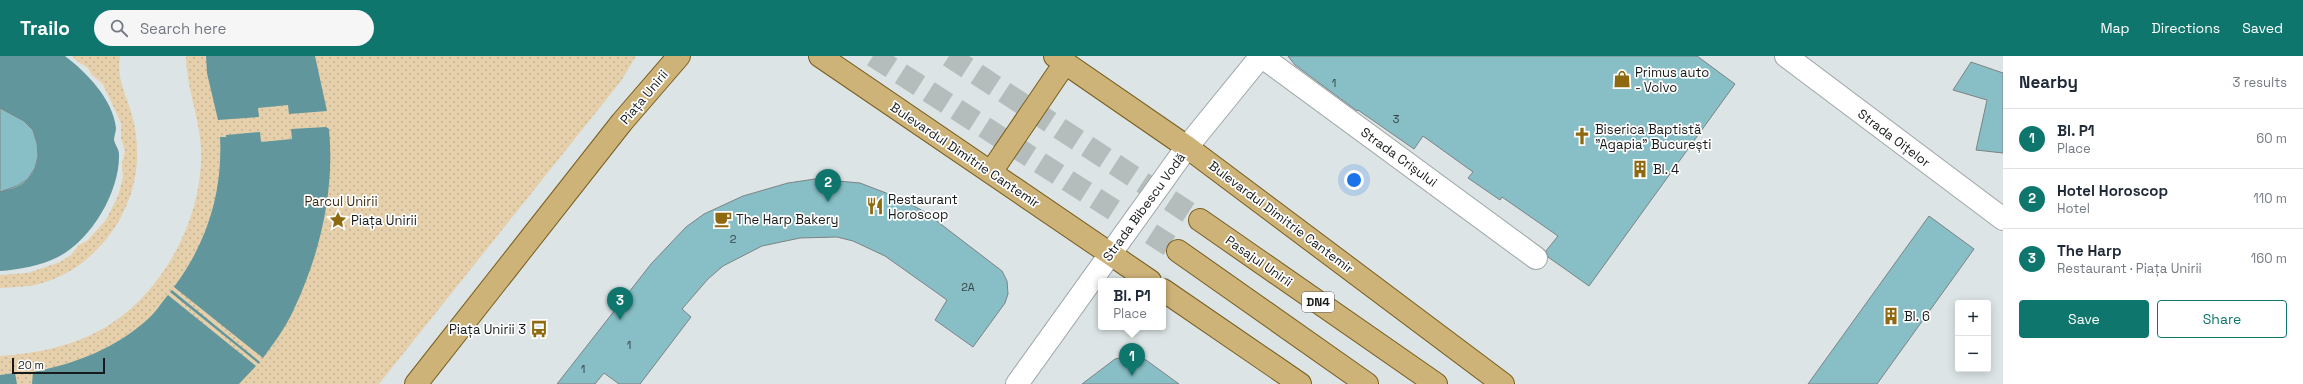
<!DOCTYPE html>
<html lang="en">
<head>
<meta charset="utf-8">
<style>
  :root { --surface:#fff; --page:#f6f6f7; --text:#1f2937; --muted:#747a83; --line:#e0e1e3; --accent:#0f766e }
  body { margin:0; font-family:"Space Grotesk",sans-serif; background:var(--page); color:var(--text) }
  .controls { position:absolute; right:12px; bottom:12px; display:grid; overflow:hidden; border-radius:4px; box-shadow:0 2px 10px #0003 }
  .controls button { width:36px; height:36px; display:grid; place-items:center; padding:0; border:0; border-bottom:1px solid var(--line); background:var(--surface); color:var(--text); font:20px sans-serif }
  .scale { position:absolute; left:12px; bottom:10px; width:93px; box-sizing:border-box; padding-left:4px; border:2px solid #171a1a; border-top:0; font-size:11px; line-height:14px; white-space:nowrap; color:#171a1a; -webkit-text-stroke:3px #fff; paint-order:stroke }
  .you { position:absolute; left:1354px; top:124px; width:14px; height:14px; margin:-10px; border:3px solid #fff; border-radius:50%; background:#1a73e8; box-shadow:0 0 0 6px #1a73e833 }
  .badge { display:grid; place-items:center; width:26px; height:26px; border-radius:50%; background:var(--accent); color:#fff; font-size:13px; font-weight:700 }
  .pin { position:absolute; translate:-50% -33px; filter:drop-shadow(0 1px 2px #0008) }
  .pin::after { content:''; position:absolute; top:21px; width:14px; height:12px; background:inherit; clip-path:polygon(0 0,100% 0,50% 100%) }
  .popup { position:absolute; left:1098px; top:222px; width:68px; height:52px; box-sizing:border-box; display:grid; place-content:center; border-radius:4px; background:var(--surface); filter:drop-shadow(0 1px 3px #0005); font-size:13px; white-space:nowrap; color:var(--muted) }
  .popup b { font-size:15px; color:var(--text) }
  .popup::after { content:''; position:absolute; left:50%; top:100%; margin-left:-8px; border:8px solid transparent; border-top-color:var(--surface) }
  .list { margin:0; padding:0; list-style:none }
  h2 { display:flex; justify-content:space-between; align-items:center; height:52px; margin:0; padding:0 16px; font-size:17px }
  h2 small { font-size:13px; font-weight:400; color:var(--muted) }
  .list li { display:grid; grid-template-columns:26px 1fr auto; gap:12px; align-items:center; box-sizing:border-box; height:60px; padding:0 16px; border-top:1px solid var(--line) }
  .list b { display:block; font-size:15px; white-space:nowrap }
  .list p { margin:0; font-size:13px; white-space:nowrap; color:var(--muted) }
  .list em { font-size:13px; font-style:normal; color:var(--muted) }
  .actions { display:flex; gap:8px; padding:12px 16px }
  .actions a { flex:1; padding:9px 0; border:1px solid var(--accent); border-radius:4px; text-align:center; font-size:14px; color:var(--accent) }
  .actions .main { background:var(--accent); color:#fff }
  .icon { flex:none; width:22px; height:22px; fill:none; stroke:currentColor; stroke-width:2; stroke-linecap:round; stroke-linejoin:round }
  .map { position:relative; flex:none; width:2003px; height:328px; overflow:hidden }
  header { display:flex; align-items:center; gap:24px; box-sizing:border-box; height:56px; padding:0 20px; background:var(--accent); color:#fff }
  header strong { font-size:19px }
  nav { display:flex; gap:22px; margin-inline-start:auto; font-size:14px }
  .search { width:280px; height:36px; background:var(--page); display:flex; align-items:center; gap:10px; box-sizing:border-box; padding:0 14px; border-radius:22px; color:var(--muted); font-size:15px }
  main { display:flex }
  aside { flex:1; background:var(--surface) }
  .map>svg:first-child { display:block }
  .green { fill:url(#green-dots) }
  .water { fill:#61969d }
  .building { fill:#88bec5; stroke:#7c8384 }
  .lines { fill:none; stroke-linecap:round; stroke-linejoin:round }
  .primary-tunnel { stroke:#b5bcbc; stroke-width:22; stroke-dasharray:22 11; stroke-linecap:butt }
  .street-casing { stroke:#9ea6a7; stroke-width:24 }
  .secondary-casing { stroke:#9ea6a7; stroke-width:24 }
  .primary-casing { stroke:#785d1d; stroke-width:24 }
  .street { stroke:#fff; stroke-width:22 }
  .secondary { stroke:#fff; stroke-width:22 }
  .primary { stroke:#ceb379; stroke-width:22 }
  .labels { text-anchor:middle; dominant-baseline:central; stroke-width:3.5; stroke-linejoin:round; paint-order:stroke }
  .number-label { font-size:11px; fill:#334345 }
  .shield { fill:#fff; stroke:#5d5f5f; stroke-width:1 }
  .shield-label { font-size:12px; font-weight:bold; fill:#171a1a }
  .poi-label { font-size:13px; fill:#171a1a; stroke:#fff; text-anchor:start }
  .street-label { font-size:13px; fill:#171a1a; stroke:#fff }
  .park-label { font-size:13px; fill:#3d2d0d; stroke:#fff }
</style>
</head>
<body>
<header>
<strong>Trailo</strong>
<div class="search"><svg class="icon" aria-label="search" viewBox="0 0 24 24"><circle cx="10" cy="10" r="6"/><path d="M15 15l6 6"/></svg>Search here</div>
<nav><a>Map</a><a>Directions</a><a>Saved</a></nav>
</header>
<main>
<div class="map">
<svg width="2003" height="328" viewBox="0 0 2003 328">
  <defs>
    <pattern id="green-dots" width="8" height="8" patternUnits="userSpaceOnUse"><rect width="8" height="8" fill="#e5d0ab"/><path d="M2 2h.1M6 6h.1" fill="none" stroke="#c4b293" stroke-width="1.8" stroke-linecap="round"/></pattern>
  </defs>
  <rect width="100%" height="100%" fill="#dce4e5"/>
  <path class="green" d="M 72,0 L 120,0 C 116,22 126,38 132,59 C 135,70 137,83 137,95 C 139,153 97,213 39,228 C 27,231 13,231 0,232 L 0,219 L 28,217 L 60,206 L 71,199 L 79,189 L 87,185 L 106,164 L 118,140 L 123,122 L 122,107 L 125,95 L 121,82 L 121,67 L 103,28 L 92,19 L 88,12 L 77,5 Z
    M 186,0 L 636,0 L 621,25 L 379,328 L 0,328 L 0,300 C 31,298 63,292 91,279 C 158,248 204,165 201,93 C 200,62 186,31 186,0 Z"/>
  <path class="water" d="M 0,0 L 65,0 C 86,16 113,43 116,72 C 116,76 114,80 114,84 C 115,89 119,93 119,98 C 120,136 91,184 58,201 C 43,209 17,214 0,215 L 0,134 C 48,134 53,64 0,56 Z
    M 206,0 L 315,0 L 327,55 L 289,58 L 288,49 L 258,52 L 259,61 L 218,64 L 207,17 Z
    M 326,71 L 329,73 C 335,135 320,198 294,253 C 286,271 274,287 263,302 L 174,231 C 207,187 223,136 220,81 L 226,81 L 226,79 L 260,76 L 261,86 L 292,83 L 291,73 Z
    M 172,234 L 260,306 L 259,308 L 170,236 Z
    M 168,239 L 256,310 L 239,328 L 32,328 L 33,316 C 75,308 116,292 148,263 C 156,256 161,247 168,239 Z
    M 15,317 L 17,328 L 0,328 L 0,319 Z"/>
  <path class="building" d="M 1288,0 L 1697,0 L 1735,28 L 1589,230 L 1548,201 L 1546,195 L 1558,180 L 1502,141 L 1500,144 L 1468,122 L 1473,116 L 1423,80 L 1414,93 L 1358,54 L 1357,55 L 1295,9 Z
    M 1971,6 L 2003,17 L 2003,97 L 1976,94 L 1987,44 L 1953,34 Z
    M 0,52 L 24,65 L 33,74 L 37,87 L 38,100 L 35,112 L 28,123 L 17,130 L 0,136 Z
    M 815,123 L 860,127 L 899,142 L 925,156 L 1002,215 L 1007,225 L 1008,238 L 1005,247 L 973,291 L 935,264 L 947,244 L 885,200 L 853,185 L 837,181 L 800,182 L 762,190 L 723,210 L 708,223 L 682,253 L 691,261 L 640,328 L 619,328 L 604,317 L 595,328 L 557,328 L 651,208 L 686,171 L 704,158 L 743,140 L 788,127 Z
    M 1929,160 L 1974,193 L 1877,328 L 1808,328 Z
    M 1129,300 L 1146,304 L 1179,328 L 1082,328 L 1115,303 Z"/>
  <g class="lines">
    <path class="primary-tunnel" d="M 873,0 L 1178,195
      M 949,0 L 1200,164"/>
    <g class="street-casing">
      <path id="street" d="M 1261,0 L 1536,202
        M 1786,0 L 2003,163
        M 1187,91 L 1261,0"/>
    </g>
    <g class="secondary-casing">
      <path id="secondary" d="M 1017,328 L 1187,91"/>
    </g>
    <g class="primary-casing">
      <path id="primary" d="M 820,0 L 1150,225
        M 1055,0 L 1187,91 L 1503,328
        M 991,116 L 1065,7
        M 1200,164 L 1436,328
        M 1178,195 L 1367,328
        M 1163,234 L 1300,328
        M 416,328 L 622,66 L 679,0"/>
    </g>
    <use href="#street" class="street"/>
    <use href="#secondary" class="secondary"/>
    <use href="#primary" class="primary"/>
  </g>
  <defs>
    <g id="shop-bare" transform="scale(1.38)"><path d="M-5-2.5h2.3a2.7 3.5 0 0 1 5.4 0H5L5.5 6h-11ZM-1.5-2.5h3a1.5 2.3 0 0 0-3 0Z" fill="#8f690f" stroke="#fff" stroke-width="2.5" paint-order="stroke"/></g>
    <g id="church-bare" transform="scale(1.38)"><path d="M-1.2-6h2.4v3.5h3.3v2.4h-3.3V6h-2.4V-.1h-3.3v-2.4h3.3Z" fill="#8f690f" stroke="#fff" stroke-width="2.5" paint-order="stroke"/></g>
    <g id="building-bare" transform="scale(1.38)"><path d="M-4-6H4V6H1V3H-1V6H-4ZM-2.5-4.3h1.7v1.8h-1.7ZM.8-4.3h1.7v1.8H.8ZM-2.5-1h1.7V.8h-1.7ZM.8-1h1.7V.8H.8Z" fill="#8f690f" stroke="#fff" stroke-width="2.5" paint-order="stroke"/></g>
    <g id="restaurant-bare" transform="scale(1.38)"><path d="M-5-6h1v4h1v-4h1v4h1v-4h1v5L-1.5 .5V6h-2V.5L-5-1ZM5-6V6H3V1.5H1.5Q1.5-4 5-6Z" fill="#8f690f" stroke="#fff" stroke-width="2.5" paint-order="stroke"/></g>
    <g id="cafe-bare" transform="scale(1.38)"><path d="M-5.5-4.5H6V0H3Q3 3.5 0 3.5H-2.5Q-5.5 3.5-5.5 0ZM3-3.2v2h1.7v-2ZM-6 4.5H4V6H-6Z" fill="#8f690f" stroke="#fff" stroke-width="2.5" paint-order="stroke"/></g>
    <g id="sight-bare" transform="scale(1.38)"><path d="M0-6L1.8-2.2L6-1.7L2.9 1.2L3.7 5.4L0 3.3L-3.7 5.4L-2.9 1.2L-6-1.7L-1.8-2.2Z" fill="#8f690f" stroke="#fff" stroke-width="2.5" paint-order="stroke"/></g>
    <g id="bus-bare" transform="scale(1.38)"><path d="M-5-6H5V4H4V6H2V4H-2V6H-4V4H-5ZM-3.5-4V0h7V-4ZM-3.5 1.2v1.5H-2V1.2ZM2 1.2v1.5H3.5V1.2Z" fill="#8f690f" stroke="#fff" stroke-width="2.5" paint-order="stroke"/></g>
  </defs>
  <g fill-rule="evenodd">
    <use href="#shop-bare" x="1622" y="23"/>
    <use href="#church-bare" x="1582" y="80"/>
    <use href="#building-bare" x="1640" y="113"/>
    <use href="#restaurant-bare" x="875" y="150"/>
    <use href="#cafe-bare" x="723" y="163"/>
    <use href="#sight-bare" x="338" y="164"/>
    <use href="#building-bare" x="1891" y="260"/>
    <use href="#bus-bare" x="539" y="273"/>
  </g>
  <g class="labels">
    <g class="number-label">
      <text x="1334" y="27">1</text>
      <text x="1396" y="63">3</text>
      <text x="733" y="183">2</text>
      <text x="968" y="231">2A</text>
      <text x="629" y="289">1</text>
      <text x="583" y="313">1</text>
    </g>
    <rect class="shield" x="1302" y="236" width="32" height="20" rx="3"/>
    <g class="shield-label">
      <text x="1318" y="246">DN4</text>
    </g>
    <g class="poi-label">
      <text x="1635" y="16">Primus auto<tspan x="1635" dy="15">- Volvo</tspan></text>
      <text x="1595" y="73">Biserica Baptistă<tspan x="1595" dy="15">"Agapia" București</tspan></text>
      <text x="1653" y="113">Bl. 4</text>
      <text x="888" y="143">Restaurant<tspan x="888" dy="15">Horoscop</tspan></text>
      <text x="736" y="163">The Harp Bakery</text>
      <text x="351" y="164">Piața Unirii</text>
      <text x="1904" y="260">Bl. 6</text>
      <text x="526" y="273" text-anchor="end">Piața Unirii 3</text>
    </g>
    <g class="street-label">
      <text transform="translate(644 41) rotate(-50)">Piața Unirii</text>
      <text transform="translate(1894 82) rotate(37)">Strada Oițelor</text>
      <text transform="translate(965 99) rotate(34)">Bulevardul Dimitrie Cantemir</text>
      <text transform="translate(1399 101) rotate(36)">Strada Crișului</text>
      <text transform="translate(1144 151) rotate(-54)">Strada Bibescu Vodă</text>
      <text transform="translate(1281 161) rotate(37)">Bulevardul Dimitrie Cantemir</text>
      <text transform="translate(1259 205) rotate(35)">Pasajul Unirii</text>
    </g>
    <g class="park-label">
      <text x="341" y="145">Parcul Unirii</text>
    </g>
  </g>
</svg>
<div class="controls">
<button>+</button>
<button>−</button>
</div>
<div class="scale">20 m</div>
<div class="you"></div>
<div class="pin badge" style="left:1132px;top:320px">1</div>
<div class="popup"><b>Bl. P1</b>Place</div>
<div class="pin badge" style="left:828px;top:146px">2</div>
<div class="pin badge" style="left:620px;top:264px">3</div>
</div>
<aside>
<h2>Nearby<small>3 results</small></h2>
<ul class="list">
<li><span class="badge">1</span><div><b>Bl. P1</b><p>Place</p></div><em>60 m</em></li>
<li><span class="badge">2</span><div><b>Hotel Horoscop</b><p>Hotel</p></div><em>110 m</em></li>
<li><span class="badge">3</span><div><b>The Harp</b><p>Restaurant · Piața Unirii</p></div><em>160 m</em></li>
</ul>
<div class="actions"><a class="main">Save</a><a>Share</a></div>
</aside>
</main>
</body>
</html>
